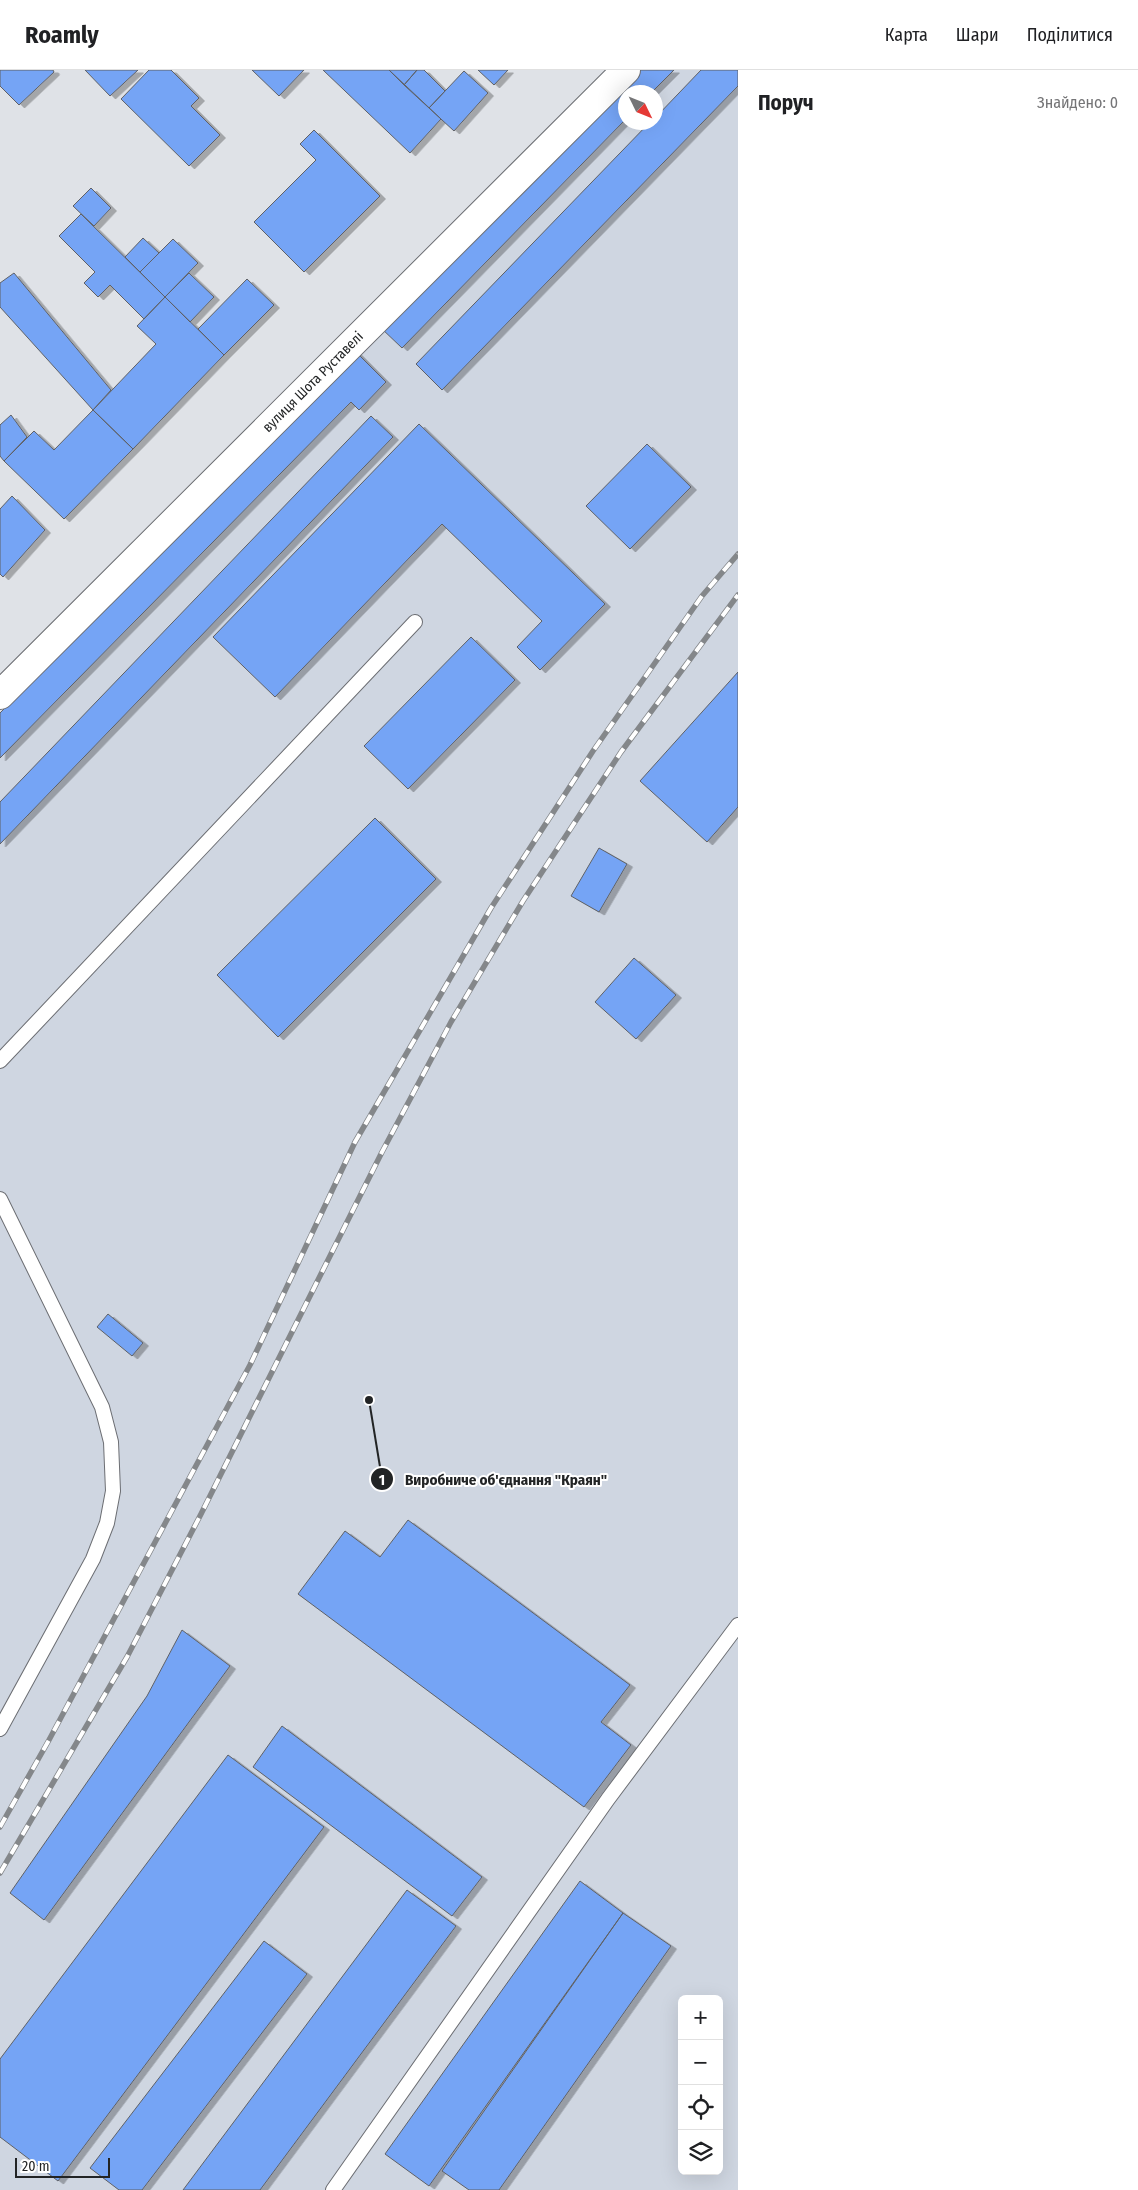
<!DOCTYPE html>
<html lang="uk">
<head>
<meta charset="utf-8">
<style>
  :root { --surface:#fff; --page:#f6f6f6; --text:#202124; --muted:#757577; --line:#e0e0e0 }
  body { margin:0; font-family:"Fira Sans Condensed",sans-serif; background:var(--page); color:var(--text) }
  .controls { position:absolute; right:15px; bottom:15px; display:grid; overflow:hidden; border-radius:8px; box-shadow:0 5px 20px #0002 }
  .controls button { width:45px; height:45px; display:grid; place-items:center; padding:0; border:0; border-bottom:1px solid var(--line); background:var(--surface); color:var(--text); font:25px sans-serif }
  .compass { position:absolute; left:618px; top:15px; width:45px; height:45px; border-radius:50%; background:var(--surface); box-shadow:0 5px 20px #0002; rotate:133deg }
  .scale { position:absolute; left:15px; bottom:12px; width:95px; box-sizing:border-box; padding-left:5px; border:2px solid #222425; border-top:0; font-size:14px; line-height:18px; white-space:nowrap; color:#222425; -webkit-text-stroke:4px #fff; paint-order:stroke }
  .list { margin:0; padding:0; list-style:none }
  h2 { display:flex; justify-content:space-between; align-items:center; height:65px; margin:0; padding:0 20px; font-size:21px }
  h2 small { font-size:16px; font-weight:400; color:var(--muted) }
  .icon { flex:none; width:28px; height:28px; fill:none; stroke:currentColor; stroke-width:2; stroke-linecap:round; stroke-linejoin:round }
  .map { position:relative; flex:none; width:738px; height:2120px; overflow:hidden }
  header { display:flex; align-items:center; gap:30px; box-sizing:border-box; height:70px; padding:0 25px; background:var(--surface); border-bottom:1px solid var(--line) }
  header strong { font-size:24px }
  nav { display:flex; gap:28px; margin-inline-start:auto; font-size:18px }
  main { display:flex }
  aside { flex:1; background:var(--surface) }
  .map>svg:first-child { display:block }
  .built { fill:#cfd6e1; fill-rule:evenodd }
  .building { fill:#74a4f5; stroke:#5f6166; filter:url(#shadow) }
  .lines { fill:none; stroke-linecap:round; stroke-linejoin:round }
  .service-casing { stroke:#6c6e73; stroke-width:16 }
  .minor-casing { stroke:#6c6e73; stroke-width:30 }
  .service { stroke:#fff; stroke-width:14 }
  .minor { stroke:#fff; stroke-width:28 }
  .rail-casing { stroke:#84878a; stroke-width:5.5 }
  .rail { stroke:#fff; stroke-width:4; stroke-dasharray:11; stroke-linecap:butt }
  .labels { text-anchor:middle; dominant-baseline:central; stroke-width:4; stroke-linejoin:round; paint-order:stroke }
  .street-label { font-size:14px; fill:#222425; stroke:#fff }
  .leader { fill:none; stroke:#222425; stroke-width:2 }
  .callout-dot { fill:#222425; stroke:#fff; stroke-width:2 }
  .mark-label { font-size:15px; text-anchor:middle; font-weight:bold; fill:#fff }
  .callout-label { font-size:15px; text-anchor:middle; font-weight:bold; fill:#222425; stroke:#fff; stroke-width:4; stroke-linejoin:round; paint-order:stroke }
</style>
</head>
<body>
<header>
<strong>Roamly</strong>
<nav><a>Карта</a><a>Шари</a><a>Поділитися</a></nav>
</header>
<main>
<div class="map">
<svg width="738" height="2120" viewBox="0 0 738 2120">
  <defs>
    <filter id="shadow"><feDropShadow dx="5.5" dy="3" stdDeviation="0" flood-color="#0004"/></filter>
  </defs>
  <rect width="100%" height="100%" fill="#dfe2e7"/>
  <path class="built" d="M 630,0 L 738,0 L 738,2120 L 0,2120 L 0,643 ZM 626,22 L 656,22 L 656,52 L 626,52 ZM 682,1929 L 719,1929 L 719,2101 L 682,2101 Z"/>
  <path class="building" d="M 0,0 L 53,0 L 54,2 L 19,35 L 0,16 Z
    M 85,0 L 138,0 L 110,26 Z
    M 149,0 L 171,0 L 199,28 L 191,36 L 220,65 L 189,96 L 121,29 Z
    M 252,0 L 304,0 L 279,26 Z
    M 323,0 L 389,0 L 441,49 L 410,83 Z
    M 389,0 L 417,0 L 404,15 Z
    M 417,0 L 424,0 L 445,21 L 429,38 L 404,15 Z
    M 478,0 L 508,0 L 494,15 Z
    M 630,0 L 674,0 L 652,22 L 626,22 L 626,49 L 402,278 L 380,257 Z
    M 701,0 L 738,0 L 738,16 L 442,320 L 416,294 L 650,52 L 656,52 L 656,47 Z
    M 464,1 L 488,23 L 454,61 L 429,38 Z
    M 314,60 L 380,126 L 304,202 L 254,152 L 316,90 L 300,74 Z
    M 91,118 L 111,138 L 94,156 L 73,136 Z
    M 81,144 L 165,227 L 144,249 L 110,215 L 98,227 L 84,213 L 95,202 L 59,166 Z
    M 143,168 L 159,183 L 140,202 L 125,187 Z
    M 173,169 L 198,193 L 165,227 L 140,202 Z
    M 14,203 L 111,320 L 93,340 L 0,237 L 0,213 Z
    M 189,203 L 214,227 L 190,252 L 165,227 Z
    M 247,209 L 274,235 L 224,285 L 198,259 Z
    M 165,227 L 224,285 L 133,379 L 93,340 L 156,274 L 137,256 Z
    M 356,282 L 386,312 L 359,340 L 351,332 L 0,688 L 0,643 Z
    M 93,340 L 133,379 L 64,449 L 4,391 L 34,361 L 54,380 Z
    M 11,345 L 27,367 L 4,391 L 0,386 L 0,355 Z
    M 371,346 L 393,367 L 0,774 L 0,732 Z
    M 419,354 L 605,534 L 540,600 L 517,577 L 542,551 L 442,454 L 275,627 L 213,567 Z
    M 647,374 L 691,417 L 630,479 L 586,436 Z
    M 12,426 L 45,460 L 3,507 L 0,504 L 0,439 Z
    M 471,567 L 515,610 L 408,719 L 364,676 Z
    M 738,602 L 738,737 L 707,772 L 640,711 Z
    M 375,748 L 436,809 L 278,967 L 217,905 Z
    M 599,778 L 627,794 L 599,842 L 571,826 Z
    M 634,888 L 676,925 L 636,969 L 595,932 Z
    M 108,1244 L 143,1273 L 132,1286 L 97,1257 Z
    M 408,1450 L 630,1615 L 601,1652 L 631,1675 L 584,1737 L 298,1524 L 345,1461 L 380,1487 Z
    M 182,1560 L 230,1596 L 44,1850 L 10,1823 L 147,1626 Z
    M 282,1656 L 482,1807 L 452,1846 L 253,1697 Z
    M 228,1685 L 324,1757 L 58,2111 L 0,2067 L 0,1989 Z
    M 580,1811 L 623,1843 L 429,2116 L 385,2084 Z
    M 407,1820 L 456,1856 L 260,2120 L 183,2120 Z
    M 623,1843 L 671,1876 L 499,2120 L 469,2120 L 442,2101 Z
    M 264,1871 L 307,1904 L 142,2120 L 119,2120 L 90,2098 Z"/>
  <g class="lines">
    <g class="service-casing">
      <path id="service" d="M 0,991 L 415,552
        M 0,1129 L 102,1337 L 111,1372 L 113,1421 L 107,1453 L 93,1489 L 0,1659
        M 333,2120 L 608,1729 L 738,1555"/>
    </g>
    <g class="minor-casing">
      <path id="minor" d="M 0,625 L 626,0"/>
    </g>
    <use href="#service" class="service"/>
    <use href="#minor" class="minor"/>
    <g class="rail-casing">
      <path id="rail" d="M 0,1757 L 49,1670 L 250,1295 L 355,1072 L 491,838 L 593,681 L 702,526 L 738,484
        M 0,1803 L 127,1587 L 201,1444 L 382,1082 L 451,952 L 523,831 L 621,682 L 738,525"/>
    </g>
    <use href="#rail" class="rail"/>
  </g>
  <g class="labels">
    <g class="street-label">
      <text transform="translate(313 312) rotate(-45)">вулиця Шота Руставелі</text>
    </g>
  </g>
  <path class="leader" d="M369 1330L382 1409"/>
  <g class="callout-dot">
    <circle cx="369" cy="1330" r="5"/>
    <circle cx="382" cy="1409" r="12"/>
  </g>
  <g class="mark-label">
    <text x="382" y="1415">1</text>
  </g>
  <g class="callout-label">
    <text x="506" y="1415">Виробниче об'єднання "Краян"</text>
  </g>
</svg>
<div class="controls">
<button>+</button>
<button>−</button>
<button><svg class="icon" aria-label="locate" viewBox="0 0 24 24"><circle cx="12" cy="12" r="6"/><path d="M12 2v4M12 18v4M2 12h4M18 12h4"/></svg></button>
<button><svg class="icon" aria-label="layers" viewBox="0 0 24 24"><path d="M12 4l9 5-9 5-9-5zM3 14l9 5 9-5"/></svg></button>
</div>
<svg class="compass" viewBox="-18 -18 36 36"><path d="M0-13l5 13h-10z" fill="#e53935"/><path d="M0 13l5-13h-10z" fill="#757577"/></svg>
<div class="scale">20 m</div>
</div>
<aside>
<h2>Поруч<small>Знайдено: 0</small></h2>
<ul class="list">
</ul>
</aside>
</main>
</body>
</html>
